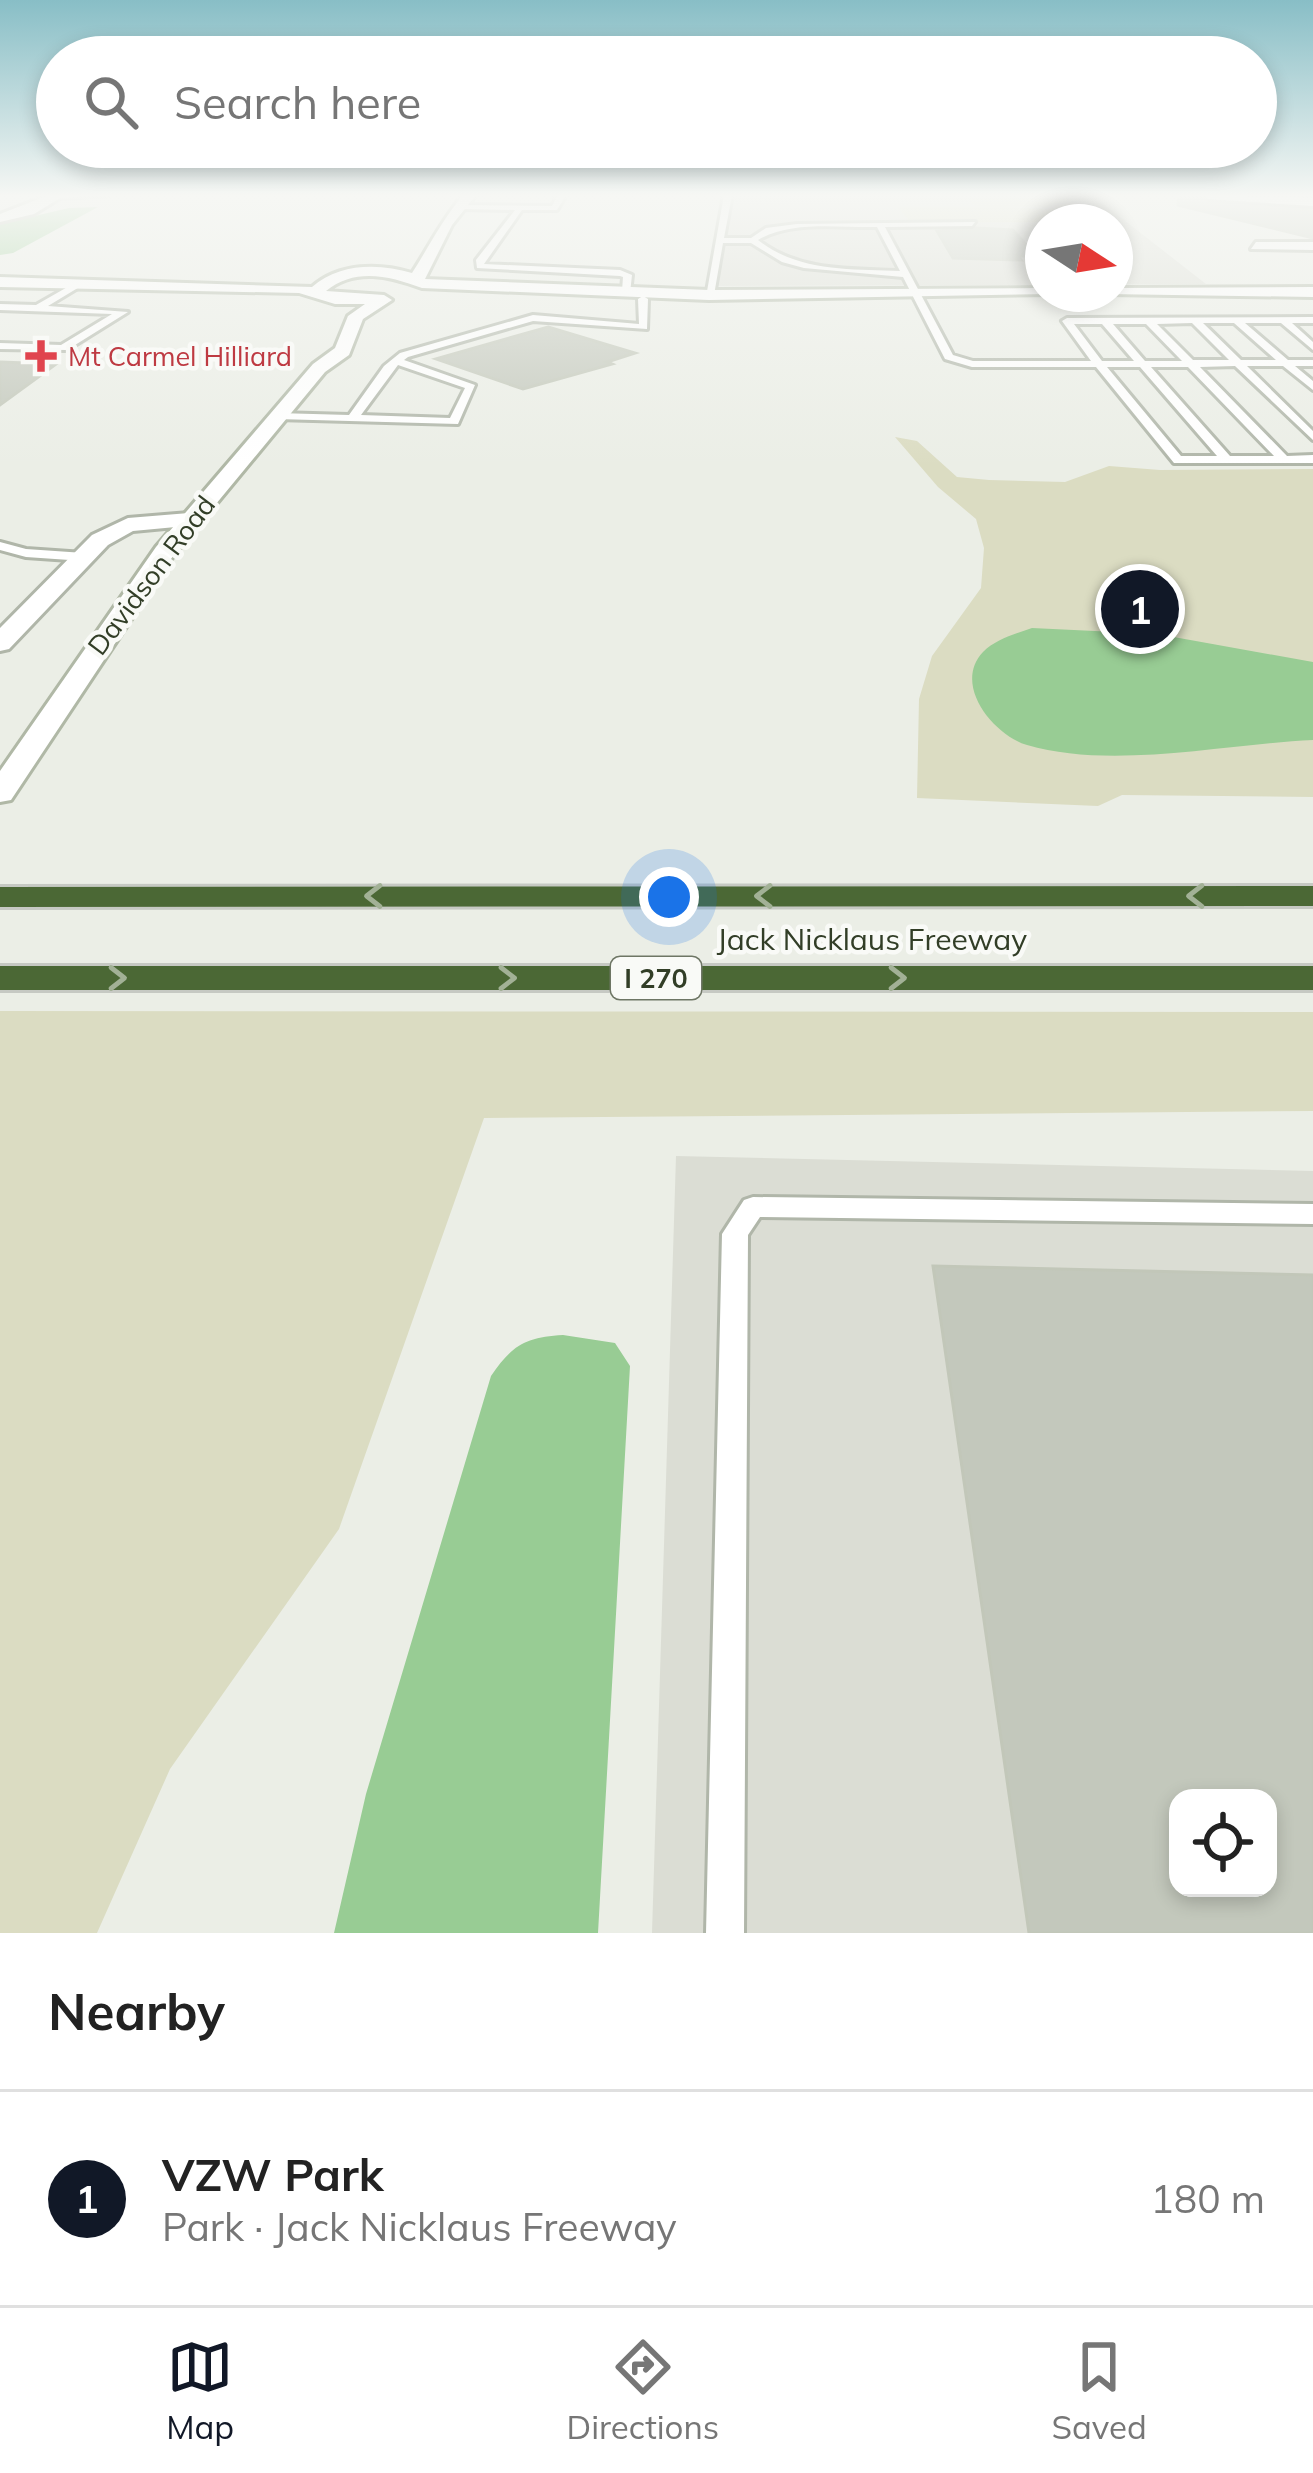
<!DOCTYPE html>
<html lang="en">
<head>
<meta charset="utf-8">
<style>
  :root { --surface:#fff; --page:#f2f2f2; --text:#222; --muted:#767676; --line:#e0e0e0; --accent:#111827 }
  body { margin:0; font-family:Mulish,sans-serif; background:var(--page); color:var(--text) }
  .controls { position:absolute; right:36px; bottom:36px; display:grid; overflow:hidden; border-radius:24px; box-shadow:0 6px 18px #0003 }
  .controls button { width:108px; height:108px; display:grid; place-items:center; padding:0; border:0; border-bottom:3px solid var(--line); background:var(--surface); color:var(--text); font:60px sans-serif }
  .compass { position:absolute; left:1025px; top:204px; width:108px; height:108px; border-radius:50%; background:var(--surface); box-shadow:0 6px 18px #0003; rotate:102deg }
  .you { position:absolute; left:669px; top:897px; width:42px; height:42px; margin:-30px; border:9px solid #fff; border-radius:50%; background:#1a73e8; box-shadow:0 0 0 18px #1a73e833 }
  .badge { display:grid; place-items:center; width:78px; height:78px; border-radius:50%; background:var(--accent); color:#fff; font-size:39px; font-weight:700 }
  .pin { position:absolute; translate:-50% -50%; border:6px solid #fff; box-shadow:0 3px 12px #0006 }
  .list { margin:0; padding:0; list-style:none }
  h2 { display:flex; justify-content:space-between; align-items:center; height:156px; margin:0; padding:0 48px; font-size:51px }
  h2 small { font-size:39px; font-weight:400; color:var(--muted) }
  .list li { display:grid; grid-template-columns:78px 1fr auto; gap:36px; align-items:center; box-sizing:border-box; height:216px; padding:0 48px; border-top:3px solid var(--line) }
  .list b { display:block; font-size:45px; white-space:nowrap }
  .list p { margin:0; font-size:39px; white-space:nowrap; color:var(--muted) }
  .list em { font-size:39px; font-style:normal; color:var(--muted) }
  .icon { flex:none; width:66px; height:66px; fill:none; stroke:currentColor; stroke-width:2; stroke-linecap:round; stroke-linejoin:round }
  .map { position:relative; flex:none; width:1313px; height:1933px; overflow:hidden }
  .search { position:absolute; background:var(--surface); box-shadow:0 6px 18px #0003; left:36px; right:36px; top:36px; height:132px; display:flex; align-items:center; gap:30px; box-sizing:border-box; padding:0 42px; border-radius:66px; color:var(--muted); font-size:45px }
  .sheet { height:372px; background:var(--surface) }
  nav { display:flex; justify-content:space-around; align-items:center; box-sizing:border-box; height:168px; border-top:3px solid var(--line); background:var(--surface); font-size:33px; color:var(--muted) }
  nav a { display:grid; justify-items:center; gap:6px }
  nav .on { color:var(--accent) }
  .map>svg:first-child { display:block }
  .built { fill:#dbddd4; fill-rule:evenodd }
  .green { fill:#dbdcc2 }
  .water { fill:#98cc94 }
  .building { fill:#c3c8bc; stroke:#c2c7b9; stroke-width:3; fill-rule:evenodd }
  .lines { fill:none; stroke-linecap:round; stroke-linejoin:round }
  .lane-casing { stroke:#b0b6a9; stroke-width:6 }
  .street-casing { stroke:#b0b6a9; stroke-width:6 }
  .secondary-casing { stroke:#b0b8a6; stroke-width:6 }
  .highway-casing { stroke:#c6c9c3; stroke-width:6 }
  .lane { fill:#fff; fill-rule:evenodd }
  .street { fill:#fff; fill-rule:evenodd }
  .secondary { fill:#fff; fill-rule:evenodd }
  .highway { fill:#4b6835; fill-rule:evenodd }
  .oneway { stroke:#a2b196 }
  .health-dot { fill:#e0444e; stroke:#f9faf7; stroke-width:4.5 }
  .labels { text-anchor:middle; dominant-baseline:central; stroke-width:9; stroke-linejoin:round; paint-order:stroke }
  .far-health-label { font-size:27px; fill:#be3a42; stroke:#f9faf7; text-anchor:start }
  .far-street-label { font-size:27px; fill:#323e27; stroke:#f9faf7 }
  .shield { fill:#f9faf7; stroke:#6e7665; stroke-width:3 }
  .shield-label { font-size:27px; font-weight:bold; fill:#323e27 }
  .street-label { font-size:30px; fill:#323e27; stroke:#f9faf7 }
</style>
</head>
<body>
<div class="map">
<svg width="1313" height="1933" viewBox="0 0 1313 1933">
  <rect width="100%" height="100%" fill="#ebeee6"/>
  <path class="built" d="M 728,195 L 1092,195 L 1206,284 L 1115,284 L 1115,222 L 1043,222 L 1043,285 L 710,286 Z
    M 676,1156 L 1313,1171 L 1313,1933 L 652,1933 ZM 1178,1798 L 1268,1798 L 1268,1888 L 1178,1888 Z"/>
  <path class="green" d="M 966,195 L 1067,195 L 1077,205 L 998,207 L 1086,211 L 1102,222 L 910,222 L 898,207 L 987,207 L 972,205 Z
    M 895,437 L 917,441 L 957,477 L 989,480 L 1065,482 L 1109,466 L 1160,470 L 1313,469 L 1313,797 L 1122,795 L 1098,806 L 917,798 L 919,699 L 932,656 L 981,588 L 984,548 L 976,519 L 938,487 Z
    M 0,1011 L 1313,1012 L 1313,1111 L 484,1118 L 339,1529 L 170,1769 L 97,1933 L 0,1933 Z"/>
  <path class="water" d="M 98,207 L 13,253 L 0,255 L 0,224 L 69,208 Z
    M 1032,628 L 1157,634 L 1313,662 L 1313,740 C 1225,744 1112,770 1027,745 C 994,735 952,685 983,652 C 996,639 1015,634 1032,628 Z
    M 563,1335 L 615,1343 L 630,1366 L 598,1933 L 334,1933 L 366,1794 L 491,1376 C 512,1345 526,1337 563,1335 Z"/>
  <path class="building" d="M 1179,195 L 1198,195 L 1208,203 L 1313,210 L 1313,238 L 1178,205 Z
    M 976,228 L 1013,230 L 1036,256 L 1018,256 L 1021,260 L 953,258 L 937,231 Z
    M 548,327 L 635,353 L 607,362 L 612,364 L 523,389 L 436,359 Z
    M 0,362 L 56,364 L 0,405 Z
    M 933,1266 L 1313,1275 L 1313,1933 L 1029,1933 ZM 1178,1798 L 1268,1798 L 1268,1888 L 1178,1888 Z"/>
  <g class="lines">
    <g class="lane-casing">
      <path id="lane" d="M 56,195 L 108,195 L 59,198 Z
        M 558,195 L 566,195 L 557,210 L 522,210 L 484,264 L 620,270 L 632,275 L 630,293 L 622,291 L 623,277 L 620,276 L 477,268 L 476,260 L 515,210 L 460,209 L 457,205 L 552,206 Z
        M 724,195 L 732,195 L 724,238 L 751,238 L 766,228 L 797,224 L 975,222 L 972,226 L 885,227 L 953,355 L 973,361 L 1091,361 L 1062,321 L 1067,318 L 1313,317 L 1313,323 L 1292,323 L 1313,342 L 1313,350 L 1281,323 L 1245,323 L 1288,360 L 1313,360 L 1313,366 L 1295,366 L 1313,381 L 1313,390 L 1283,366 L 1247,366 L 1313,431 L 1313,440 L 1235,366 L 1200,367 L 1287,456 L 1313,455 L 1313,463 L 1174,463 L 1096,367 L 972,367 L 945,359 L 903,277 L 804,268 L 782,262 L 751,243 L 723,243 L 714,295 L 706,297 ZM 877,227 L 900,271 C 851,269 798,272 758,240 C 791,220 840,228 877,227 ZM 1192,323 L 1229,360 L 1193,360 L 1157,324 ZM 1203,323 L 1234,323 L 1276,360 L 1241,360 ZM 1074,324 L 1102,324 L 1134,361 L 1102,361 ZM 1113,324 L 1146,324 L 1182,361 L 1145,361 ZM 1107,367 L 1140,367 L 1217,456 L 1181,456 ZM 1151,367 L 1188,367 L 1274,456 L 1230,456 Z
        M 78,281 L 81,286 L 48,306 L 128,312 L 67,350 L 0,349 L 0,343 L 61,345 L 112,314 L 0,310 L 0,304 L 36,305 Z
        M 643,296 L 648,299 L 647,329 L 533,321 L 408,357 L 404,360 L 475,385 L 458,424 L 277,419 L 271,416 L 277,413 L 349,415 L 384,366 L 400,353 L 533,315 L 639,324 L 638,299 ZM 398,365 L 465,388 L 450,418 L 361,415 Z
        M 0,542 L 26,549 L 84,553 L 91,557 L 84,561 L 26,557 L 0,550 Z
        M 753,1197 L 1313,1204 L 1313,1224 L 760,1217 L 748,1235 L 744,1933 L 706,1933 L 722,1234 L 744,1200 Z"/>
    </g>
    <g class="street-casing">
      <path id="street" d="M 49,195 L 65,195 L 34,214 L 0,222 L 0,214 Z
        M 1202,195 L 1313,198 L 1313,206 L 1208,199 Z
        M 1256,242 L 1313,242 L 1313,250 L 1251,249 Z
        M 189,513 L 197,515 L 197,525 L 133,531 L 108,545 L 9,649 L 0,651 L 0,628 L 92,535 L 128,518 Z"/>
    </g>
    <g class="secondary-casing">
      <path id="secondary" d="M 463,195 L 476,195 L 452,225 L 425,279 L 709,290 L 1043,288 L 1043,294 L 1050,294 L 709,300 L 422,288 C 390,276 355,267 326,291 L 384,295 L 392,300 L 363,319 L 349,355 L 325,372 L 173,556 L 11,800 L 0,802 L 0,771 L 156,547 L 313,364 L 335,348 L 348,316 L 365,304 L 335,304 L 299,293 L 0,287 L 0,277 L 312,287 C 339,263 379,263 412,273 C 430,245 442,220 463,195 Z
        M 1313,287 L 1313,297 L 1108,294 L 1115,294 L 1115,288 Z"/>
    </g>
    <g class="highway-casing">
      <path id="highway" d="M 1313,886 L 1313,906 L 0,907 L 0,887 Z
        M 0,966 L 1313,966 L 1313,990 L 0,990 Z"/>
    </g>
    <use href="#lane" class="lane"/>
    <use href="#street" class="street"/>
    <use href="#secondary" class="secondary"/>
    <use href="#highway" class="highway"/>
  </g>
  <defs><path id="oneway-chevron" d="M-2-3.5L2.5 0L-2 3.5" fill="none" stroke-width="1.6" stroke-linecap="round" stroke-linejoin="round" transform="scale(3)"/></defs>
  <g class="oneway">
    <use href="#oneway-chevron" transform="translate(374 896) rotate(180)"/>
    <use href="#oneway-chevron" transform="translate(764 896) rotate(180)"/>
    <use href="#oneway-chevron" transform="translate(1196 896) rotate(180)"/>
    <use href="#oneway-chevron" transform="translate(117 978)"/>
    <use href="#oneway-chevron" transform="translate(507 978)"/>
    <use href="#oneway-chevron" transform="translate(897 978)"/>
  </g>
  <linearGradient id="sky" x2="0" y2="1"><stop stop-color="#88bec6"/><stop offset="0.42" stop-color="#f6f7f4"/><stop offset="1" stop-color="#f6f7f4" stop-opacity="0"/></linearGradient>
  <rect width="1313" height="466" fill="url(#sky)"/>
  <path class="health-dot" d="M35 338h12v12h12v12h-12v12h-12v-12h-12v-12h12z"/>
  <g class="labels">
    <g class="far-health-label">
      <text x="68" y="356">Mt Carmel Hilliard</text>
    </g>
    <g class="far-street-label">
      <text transform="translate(151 575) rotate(-53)">Davidson Road</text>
    </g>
    <rect class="shield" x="611" y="957" width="90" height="42" rx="9"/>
    <g class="shield-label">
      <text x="656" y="978">I 270</text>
    </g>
    <g class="street-label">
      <text x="872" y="939">Jack Nicklaus Freeway</text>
    </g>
  </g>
</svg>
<div class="controls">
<button><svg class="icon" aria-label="locate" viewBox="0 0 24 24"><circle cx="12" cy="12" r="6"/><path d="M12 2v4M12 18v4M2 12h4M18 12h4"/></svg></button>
</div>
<svg class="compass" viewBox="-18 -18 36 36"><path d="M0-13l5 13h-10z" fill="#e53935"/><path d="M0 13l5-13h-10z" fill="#767676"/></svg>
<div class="you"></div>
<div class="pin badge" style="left:1140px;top:609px">1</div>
<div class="search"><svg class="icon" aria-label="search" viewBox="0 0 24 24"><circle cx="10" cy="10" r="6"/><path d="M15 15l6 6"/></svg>Search here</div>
</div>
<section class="sheet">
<h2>Nearby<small></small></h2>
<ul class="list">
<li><span class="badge">1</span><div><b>VZW Park</b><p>Park · Jack Nicklaus Freeway</p></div><em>180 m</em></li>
</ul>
</section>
<nav>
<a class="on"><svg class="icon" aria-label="map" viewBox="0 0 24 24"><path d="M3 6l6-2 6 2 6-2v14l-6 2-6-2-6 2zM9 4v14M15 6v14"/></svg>Map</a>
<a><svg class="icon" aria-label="directions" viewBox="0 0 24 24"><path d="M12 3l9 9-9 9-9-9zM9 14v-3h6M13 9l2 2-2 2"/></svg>Directions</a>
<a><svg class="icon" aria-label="saved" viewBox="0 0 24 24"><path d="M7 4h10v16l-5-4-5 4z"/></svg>Saved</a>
</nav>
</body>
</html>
